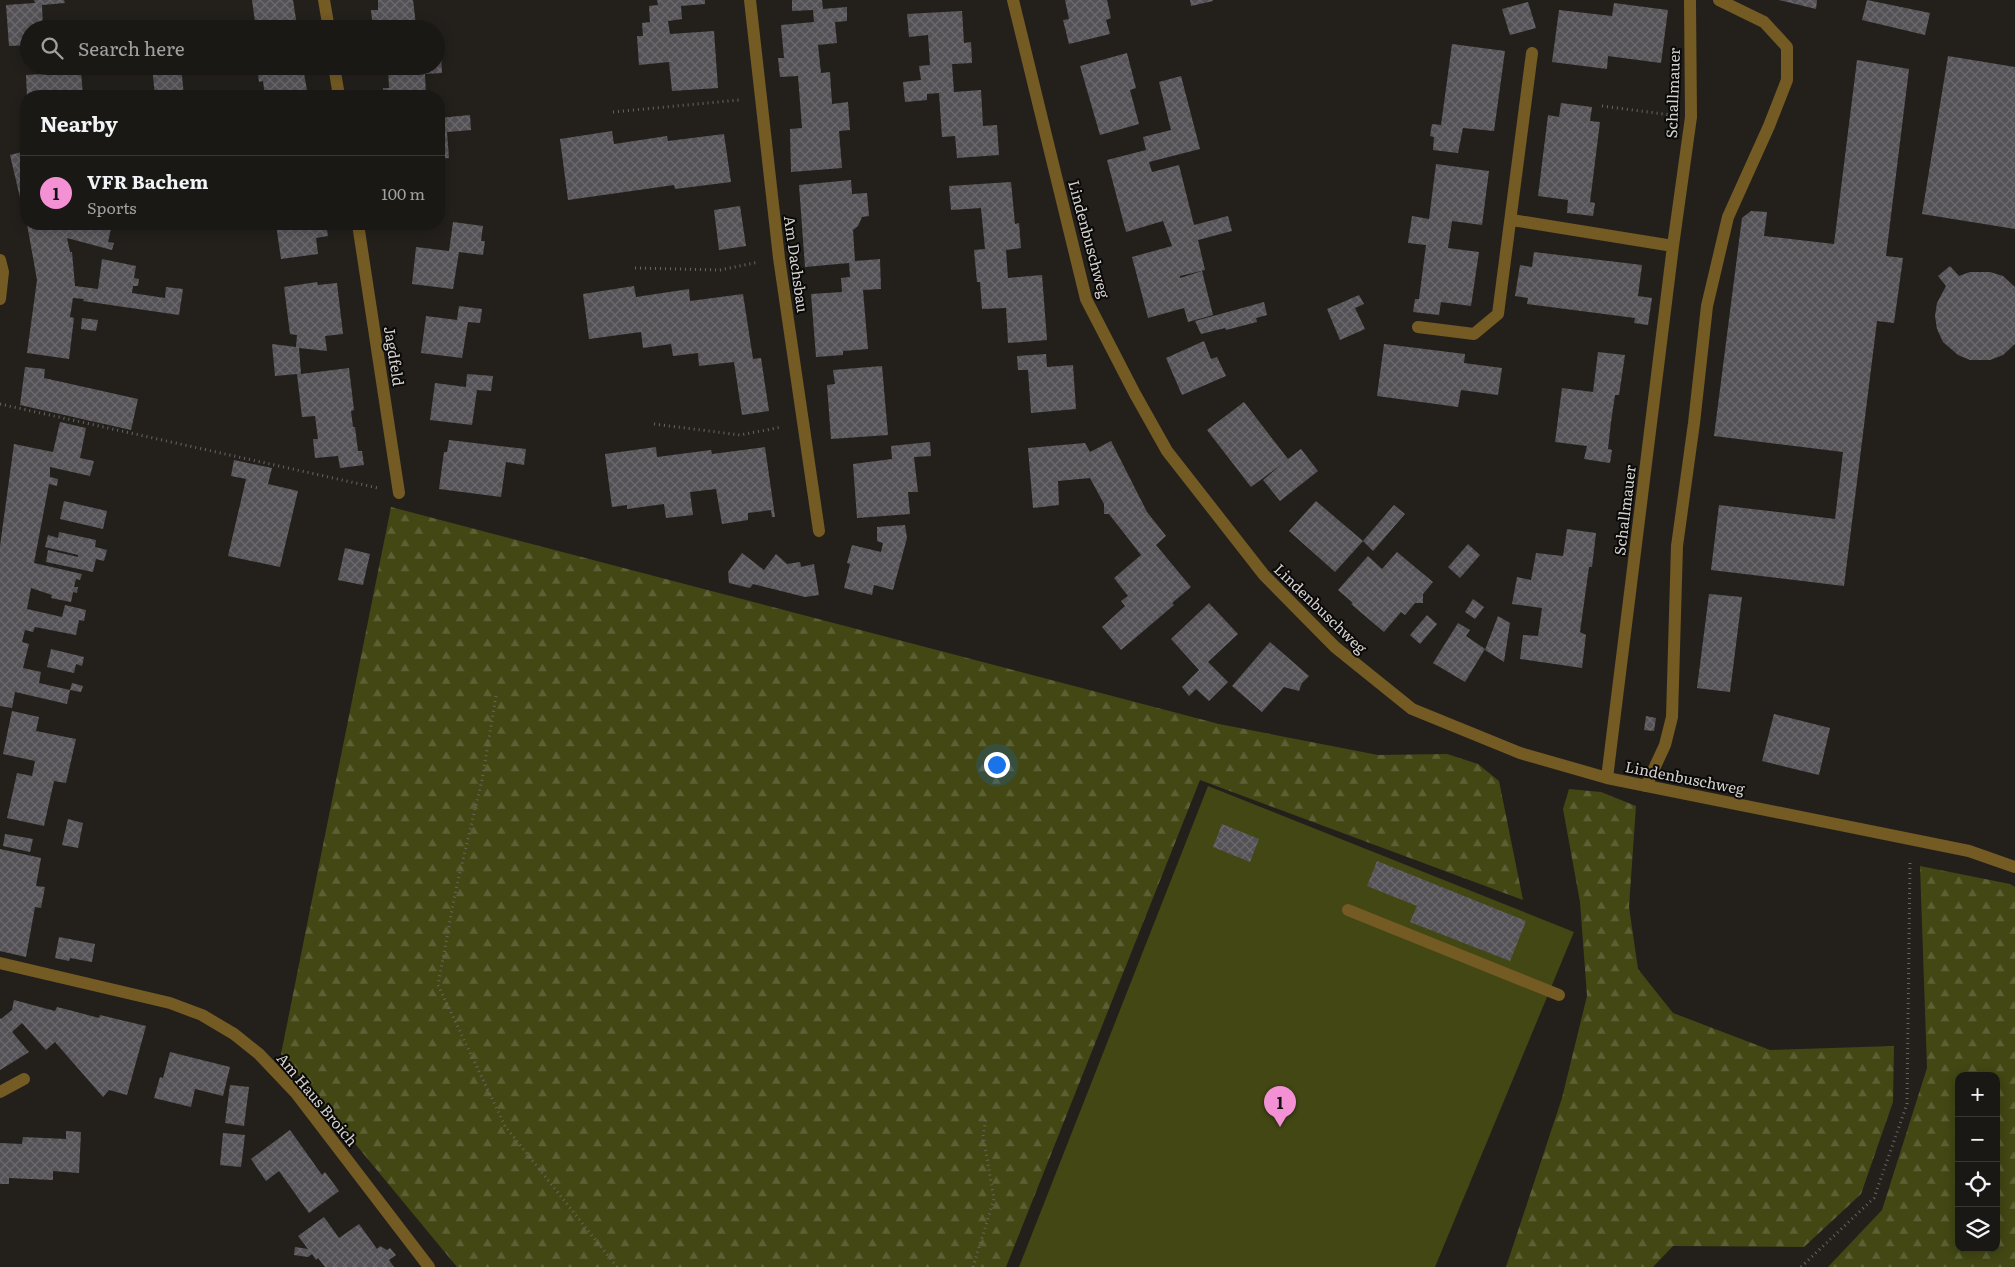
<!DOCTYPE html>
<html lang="en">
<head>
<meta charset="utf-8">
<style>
  :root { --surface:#1a1815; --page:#272522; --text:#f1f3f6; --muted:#9fa0a0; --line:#383734; --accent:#f491d4 }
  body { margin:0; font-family:Literata,serif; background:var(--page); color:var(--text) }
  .controls { position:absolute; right:15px; bottom:15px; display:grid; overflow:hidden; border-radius:10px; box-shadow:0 2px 12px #0003 }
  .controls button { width:45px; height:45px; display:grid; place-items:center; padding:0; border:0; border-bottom:1px solid var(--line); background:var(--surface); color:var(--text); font:25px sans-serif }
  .you { position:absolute; left:996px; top:764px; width:18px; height:18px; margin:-12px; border:4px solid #fff; border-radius:50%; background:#1a73e8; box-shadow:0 0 0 8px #1a73e833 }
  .badge { display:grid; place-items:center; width:32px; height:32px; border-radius:50%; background:var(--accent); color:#111; font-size:16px; font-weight:700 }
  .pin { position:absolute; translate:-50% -41px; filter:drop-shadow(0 1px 2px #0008) }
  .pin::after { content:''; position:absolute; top:26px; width:18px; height:15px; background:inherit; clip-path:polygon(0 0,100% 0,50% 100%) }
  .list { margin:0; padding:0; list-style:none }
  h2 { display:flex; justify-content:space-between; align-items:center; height:65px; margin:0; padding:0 20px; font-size:21px }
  h2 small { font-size:16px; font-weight:400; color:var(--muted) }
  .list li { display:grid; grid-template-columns:32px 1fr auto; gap:15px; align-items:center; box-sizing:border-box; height:75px; padding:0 20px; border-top:1px solid var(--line) }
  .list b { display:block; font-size:19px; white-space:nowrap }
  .list p { margin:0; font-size:16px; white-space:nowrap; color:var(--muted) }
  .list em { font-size:16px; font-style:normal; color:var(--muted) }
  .icon { flex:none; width:28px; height:28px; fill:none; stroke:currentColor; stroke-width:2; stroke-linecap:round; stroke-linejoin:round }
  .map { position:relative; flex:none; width:2015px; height:1267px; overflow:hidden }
  .search { position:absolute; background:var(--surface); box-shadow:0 2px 12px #0003; left:20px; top:20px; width:425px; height:55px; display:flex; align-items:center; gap:12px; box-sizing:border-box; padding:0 18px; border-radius:28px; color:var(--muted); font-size:19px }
  .panel { position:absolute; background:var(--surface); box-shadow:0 2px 12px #0003; left:20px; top:90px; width:425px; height:140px; border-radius:20px }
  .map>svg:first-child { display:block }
  .forest { fill:url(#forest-firs); fill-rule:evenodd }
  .green { fill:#424714 }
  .building { fill:url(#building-cross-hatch) }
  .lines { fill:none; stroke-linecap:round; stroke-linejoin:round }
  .path { stroke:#676561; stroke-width:3; stroke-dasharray:1 4; stroke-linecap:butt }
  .service { stroke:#745a23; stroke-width:12 }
  .minor { stroke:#745a23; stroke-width:12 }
  .labels { text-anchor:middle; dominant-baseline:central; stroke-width:4; stroke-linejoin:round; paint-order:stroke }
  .street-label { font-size:15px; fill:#d4d2d0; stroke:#0b0a08 }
</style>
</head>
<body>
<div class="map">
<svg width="2015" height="1267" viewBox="0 0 2015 1267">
  <defs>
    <pattern id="forest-firs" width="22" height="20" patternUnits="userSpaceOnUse" patternTransform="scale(1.25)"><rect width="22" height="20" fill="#424714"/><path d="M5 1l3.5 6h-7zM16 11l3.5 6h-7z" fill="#5c6135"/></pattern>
    <pattern id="building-cross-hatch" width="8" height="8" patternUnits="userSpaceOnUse" patternTransform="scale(1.25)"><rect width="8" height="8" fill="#545256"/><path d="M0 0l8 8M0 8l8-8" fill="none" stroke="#6c6a6d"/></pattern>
  </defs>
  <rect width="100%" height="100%" fill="#23201c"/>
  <path class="forest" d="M 391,507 L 1219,724 L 1378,755 L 1447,754 L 1478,764 L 1499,781 L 1523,900 L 1200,780 L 1006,1267 L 457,1267 L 281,1054 Z
    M 1569,789 L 1601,792 L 1636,806 L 1629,907 L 1638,969 L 1673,1013 L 1770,1050 L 1894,1046 L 1893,1102 L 1861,1194 L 1804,1247 L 1673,1246 L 1653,1267 L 1506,1267 L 1562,1098 L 1587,996 L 1580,902 L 1563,809 Z
    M 1920,866 L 2010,884 L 2015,887 L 2015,1267 L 1828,1267 L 1882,1210 L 1927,1068 ZM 1959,1076 L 1996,1076 L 1996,1248 L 1959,1248 Z"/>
  <path class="green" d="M 1208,786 L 1574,932 L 1435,1267 L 1019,1267 Z"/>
  <path class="building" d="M 34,0 L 64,0 L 65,3 L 42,5 L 43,29 L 29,29 L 29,45 L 9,46 L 6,5 L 35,3 Z
    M 252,0 L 293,0 L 297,26 L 256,29 Z
    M 378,0 L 413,0 L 416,25 L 425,24 L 425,29 L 373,29 L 371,10 L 378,10 Z
    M 657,0 L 705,0 L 705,4 L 681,6 L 682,19 L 668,21 L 670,34 L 714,31 L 718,88 L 672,91 L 669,62 L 639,65 L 637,36 L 643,36 L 642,23 L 650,22 L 649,6 L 658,5 Z
    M 792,0 L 822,0 L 823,9 L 847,7 L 847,21 L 835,22 L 837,43 L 818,45 L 821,73 L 830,72 L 832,104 L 848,102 L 850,130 L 839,131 L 842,168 L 791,172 L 790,129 L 802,128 L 798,76 L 780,77 L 778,58 L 784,58 L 781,25 L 814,22 L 813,10 L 792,11 Z
    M 1065,0 L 1107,0 L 1111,18 L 1106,20 L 1110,34 L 1069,44 L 1063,20 L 1069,19 Z
    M 1190,0 L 1213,0 L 1213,1 L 1191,6 Z
    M 1779,0 L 1817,0 L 1816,9 Z
    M 1867,0 L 1930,13 L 1925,35 L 1862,20 Z
    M 1528,2 L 1536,28 L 1510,35 L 1502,9 Z
    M 1614,3 L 1668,10 L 1661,63 L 1608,56 L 1607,69 L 1552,62 L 1559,10 L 1612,16 Z
    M 962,11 L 964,43 L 971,42 L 972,63 L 952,64 L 954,92 L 981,90 L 983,126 L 997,125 L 999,155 L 957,158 L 955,136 L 942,137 L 939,93 L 927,94 L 927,100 L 905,102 L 903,82 L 921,80 L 919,66 L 930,65 L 928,35 L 909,37 L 907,14 Z
    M 436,38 L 440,38 L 442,73 L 425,74 L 426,96 L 383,96 L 383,88 L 389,88 L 388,66 L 436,66 Z
    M 1452,44 L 1505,51 L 1494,131 L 1463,128 L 1458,153 L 1433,150 L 1434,137 L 1430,136 L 1432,124 L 1441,125 Z
    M 1127,53 L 1136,88 L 1130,90 L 1139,124 L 1100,135 L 1080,66 Z
    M 1948,56 L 2015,67 L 2015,229 L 1922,214 Z
    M 1857,60 L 1909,69 L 1886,256 L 1903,258 L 1894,323 L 1877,321 L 1844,586 L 1711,570 L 1719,505 L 1835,519 L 1843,452 L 1714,436 L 1742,218 L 1751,211 L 1767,212 L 1764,236 L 1834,244 Z
    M 152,66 L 181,66 L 184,96 L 155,96 Z
    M 257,66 L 300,66 L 301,73 L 304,73 L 308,96 L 265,96 L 263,81 L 259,82 Z
    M 81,72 L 83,96 L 27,96 L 26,75 Z
    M 1181,76 L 1200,149 L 1149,162 L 1152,172 L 1179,165 L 1194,225 L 1228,216 L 1232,231 L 1198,240 L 1205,270 L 1180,276 L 1180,278 L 1202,271 L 1213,315 L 1188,322 L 1184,308 L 1148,318 L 1132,257 L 1172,246 L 1163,221 L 1126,232 L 1107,160 L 1146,150 L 1143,137 L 1171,130 L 1159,82 Z
    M 1561,103 L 1592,107 L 1590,121 L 1600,122 L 1590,202 L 1595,203 L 1593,216 L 1567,213 L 1568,200 L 1538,196 L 1548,115 L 1559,117 Z
    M 470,115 L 471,130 L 447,132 L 449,158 L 439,159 L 439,118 Z
    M 612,131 L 614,144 L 667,136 L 668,141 L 724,134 L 731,182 L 675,189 L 674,185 L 568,200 L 560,139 Z
    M 26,151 L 26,218 L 25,219 L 10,155 Z
    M 1436,164 L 1489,171 L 1482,225 L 1452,221 L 1448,248 L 1479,252 L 1471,306 L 1441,302 L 1439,315 L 1413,312 L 1415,299 L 1419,299 L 1426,245 L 1408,243 L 1412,216 L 1429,219 Z
    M 851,180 L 852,194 L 867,193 L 869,216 L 862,217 L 858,226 L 853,230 L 855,261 L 880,259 L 881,289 L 863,290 L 868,349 L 843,351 L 843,355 L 816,357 L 811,294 L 842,292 L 841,278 L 850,277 L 849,263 L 805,267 L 799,185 Z
    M 1011,182 L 1015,224 L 1019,223 L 1021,248 L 1006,250 L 1008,278 L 1042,275 L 1047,340 L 1008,343 L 1006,308 L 982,309 L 980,282 L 977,282 L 974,250 L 985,249 L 981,208 L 951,210 L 949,186 Z
    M 740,206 L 746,246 L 719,250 L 714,210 Z
    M 453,222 L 483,226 L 481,241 L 485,241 L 483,255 L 459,252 L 453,289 L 412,284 L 416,247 L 449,251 Z
    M 27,224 L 63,224 L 75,228 L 75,226 L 68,224 L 112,224 L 108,242 L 114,243 L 112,250 L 67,238 L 70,252 L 72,252 L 75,286 L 98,289 L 102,259 L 136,266 L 134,278 L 139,279 L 138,286 L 133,286 L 132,293 L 165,298 L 166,287 L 183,289 L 179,315 L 83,301 L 84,299 L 73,298 L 70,317 L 74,318 L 69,359 L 27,353 L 37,280 Z
    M 276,224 L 326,224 L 328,236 L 316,238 L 318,254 L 281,259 Z
    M 1534,252 L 1642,265 L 1638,296 L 1652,298 L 1648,325 L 1634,323 L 1635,318 L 1527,304 L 1528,298 L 1515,296 L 1520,265 L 1532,267 Z
    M 1950,266 L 1959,276 L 1970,272 L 1990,272 L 2003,276 L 2015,287 L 2015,344 L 2003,355 L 1990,360 L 1970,360 L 1958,355 L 1943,342 L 1937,329 L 1935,316 L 1937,303 L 1946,286 L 1938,276 Z
    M 317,282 L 318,285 L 337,283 L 343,334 L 325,336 L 327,351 L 299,348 L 301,374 L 349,368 L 354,410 L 351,411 L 353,427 L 355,427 L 358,451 L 362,451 L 364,465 L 340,468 L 338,456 L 315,458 L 313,439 L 318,439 L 315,416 L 302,417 L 297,374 L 275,376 L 272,344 L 296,347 L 297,335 L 290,334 L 284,287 Z
    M 634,286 L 636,297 L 689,289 L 690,301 L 743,294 L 753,359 L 761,358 L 769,411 L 742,415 L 734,362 L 699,366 L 698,353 L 673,356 L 671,344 L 643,348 L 641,332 L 589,339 L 583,294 Z
    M 1359,295 L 1364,304 L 1355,308 L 1365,329 L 1340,340 L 1327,309 Z
    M 1264,302 L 1267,315 L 1256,318 L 1257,322 L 1226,330 L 1225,328 L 1201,334 L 1195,321 Z
    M 459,306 L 482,309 L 480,323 L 468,322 L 462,358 L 421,353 L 426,316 L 457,320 Z
    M 82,318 L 98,320 L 96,331 L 81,329 Z
    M 1204,341 L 1211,359 L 1217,357 L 1226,376 L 1182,395 L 1166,358 Z
    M 1384,344 L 1465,354 L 1464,363 L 1502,368 L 1498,395 L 1461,390 L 1458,407 L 1377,396 Z
    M 1598,352 L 1625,355 L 1619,395 L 1615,395 L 1611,422 L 1608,449 L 1612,450 L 1610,463 L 1584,459 L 1587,446 L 1555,442 L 1562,388 L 1593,392 Z
    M 1046,354 L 1047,367 L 1073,365 L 1076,409 L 1031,413 L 1028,370 L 1018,370 L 1017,356 Z
    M 882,366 L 888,435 L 831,439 L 827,385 L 835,384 L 833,370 Z
    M 25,367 L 45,369 L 44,378 L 138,399 L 131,430 L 20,405 Z
    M 467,374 L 493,376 L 491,391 L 477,390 L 472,425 L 430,420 L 435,383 L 466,387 Z
    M 1244,402 L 1288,459 L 1301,449 L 1318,471 L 1280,501 L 1263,480 L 1282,464 L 1251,487 L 1207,430 Z
    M 60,422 L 86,428 L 80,458 L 94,461 L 90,476 L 50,467 L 50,477 L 58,479 L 57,486 L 49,484 L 34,563 L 82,574 L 80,580 L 76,579 L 74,587 L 78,587 L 77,593 L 73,592 L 71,602 L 51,598 L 52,595 L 31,588 L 27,609 L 62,617 L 65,605 L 86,610 L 84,621 L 79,620 L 76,635 L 35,627 L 33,632 L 25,630 L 22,642 L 29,644 L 23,668 L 41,672 L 39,683 L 70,690 L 67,704 L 15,692 L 12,708 L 0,706 L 0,546 L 14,444 L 53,452 Z
    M 449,440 L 526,449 L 524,465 L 506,462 L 501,497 L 439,489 L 444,452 L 447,452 Z
    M 1111,441 L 1147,512 L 1166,536 L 1156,545 L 1191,587 L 1172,603 L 1174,605 L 1121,650 L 1102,627 L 1125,606 L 1121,601 L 1128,596 L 1114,578 L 1141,555 L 1109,514 L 1104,514 L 1104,504 L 1090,478 L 1058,481 L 1059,505 L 1033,508 L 1028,448 L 1085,443 L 1090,452 Z
    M 930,442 L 931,456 L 914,457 L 918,492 L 908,492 L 910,514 L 857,518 L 853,464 L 892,459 L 891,446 Z
    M 656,447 L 657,457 L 711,450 L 712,454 L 765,447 L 775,517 L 772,517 L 771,510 L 748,513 L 748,520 L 722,524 L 716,489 L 690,492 L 693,515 L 666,518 L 664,504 L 627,509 L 627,505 L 612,507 L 605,454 Z
    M 234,460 L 272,468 L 268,484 L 298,491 L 280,567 L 228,556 L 246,479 L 231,476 Z
    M 64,501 L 107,511 L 103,529 L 60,519 Z
    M 1316,501 L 1363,541 L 1394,505 L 1405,514 L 1373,551 L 1363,541 L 1335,572 L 1289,531 Z
    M 905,525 L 907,538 L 893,590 L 874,585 L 872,595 L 844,588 L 850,564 L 847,563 L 852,545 L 881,552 L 883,543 L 877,541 L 877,527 Z
    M 1567,529 L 1596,533 L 1592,567 L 1589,567 L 1580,632 L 1586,635 L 1582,668 L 1520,659 L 1523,635 L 1538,636 L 1542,608 L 1512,604 L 1517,577 L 1531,580 L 1536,553 L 1563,556 Z
    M 59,532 L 96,540 L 95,547 L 107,550 L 104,561 L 96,559 L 93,572 L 46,562 L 48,550 L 78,557 L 78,555 L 45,547 L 48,535 L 58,538 Z
    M 1468,544 L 1480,555 L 1460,578 L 1448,567 Z
    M 345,548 L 370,554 L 363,585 L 338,580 Z
    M 1397,552 L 1433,582 L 1423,594 L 1423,603 L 1415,603 L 1405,615 L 1401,612 L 1384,632 L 1351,604 L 1353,603 L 1338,590 L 1368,556 L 1382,569 Z
    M 742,553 L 764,570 L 776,554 L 787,564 L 800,562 L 801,567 L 814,564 L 819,595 L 805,597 L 753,584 L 750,588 L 729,583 L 728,572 Z
    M 1709,594 L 1742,597 L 1730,692 L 1697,688 Z
    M 1473,599 L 1484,607 L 1475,619 L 1465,612 Z
    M 1209,603 L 1238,634 L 1208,662 L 1228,682 L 1209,701 L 1196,689 L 1189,696 L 1182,687 L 1199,670 L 1171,639 Z
    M 1427,615 L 1437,624 L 1420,644 L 1410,635 Z
    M 1498,616 L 1510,623 L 1504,662 L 1485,650 Z
    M 1458,623 L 1470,630 L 1466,636 L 1485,649 L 1465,682 L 1433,663 Z
    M 1270,642 L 1309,676 L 1302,683 L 1299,691 L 1284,687 L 1262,712 L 1232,686 Z
    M 51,649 L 84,657 L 82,666 L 76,664 L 74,673 L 47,667 Z
    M 72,683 L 83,686 L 81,692 L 70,690 Z
    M 12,711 L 39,717 L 36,731 L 76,739 L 66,783 L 54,781 L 44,826 L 7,818 L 17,773 L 32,776 L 35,761 L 3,754 Z
    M 1774,714 L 1830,728 L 1819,775 L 1762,761 Z
    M 1646,716 L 1656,718 L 1654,731 L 1644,730 Z
    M 68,819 L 83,823 L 78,848 L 62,845 Z
    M 1222,824 L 1259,839 L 1250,862 L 1213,847 Z
    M 5,834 L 33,839 L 30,852 L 3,846 Z
    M 0,849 L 41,858 L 36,886 L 45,887 L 41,908 L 35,907 L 26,957 L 0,951 Z
    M 1377,861 L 1526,921 L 1510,961 L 1410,922 L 1417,906 L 1367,886 Z
    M 59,937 L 95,944 L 92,962 L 70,958 L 69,961 L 55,958 Z
    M 14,1000 L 55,1011 L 57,1007 L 69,1010 L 99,1018 L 100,1015 L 146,1026 L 127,1095 L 109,1090 L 103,1097 L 55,1042 L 46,1050 L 22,1023 L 12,1032 L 29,1052 L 0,1070 L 0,1018 L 1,1019 L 12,1010 Z
    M 170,1052 L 230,1067 L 223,1096 L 195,1089 L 191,1107 L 154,1098 L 160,1077 L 163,1078 Z
    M 230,1085 L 249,1087 L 244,1126 L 225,1123 Z
    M 290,1130 L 322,1175 L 325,1172 L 339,1191 L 309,1213 L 279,1171 L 266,1181 L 251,1159 Z
    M 66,1131 L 81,1132 L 79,1173 L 53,1171 L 53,1180 L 9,1178 L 9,1184 L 0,1184 L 0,1143 L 22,1144 L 23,1137 L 66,1139 Z
    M 223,1133 L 245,1135 L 241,1167 L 220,1165 Z
    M 324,1217 L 339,1238 L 359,1224 L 377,1249 L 380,1246 L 387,1250 L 390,1248 L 396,1255 L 389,1260 L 394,1267 L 325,1267 L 318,1258 L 316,1260 L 312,1254 L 308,1257 L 294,1255 L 295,1247 L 308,1249 L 298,1236 Z"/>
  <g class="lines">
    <path class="path" d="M 1602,106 L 1671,115
      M 613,112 L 739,100
      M 635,268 L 720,270 L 759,262
      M 0,404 L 378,488
      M 654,424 L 740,435 L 782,427
      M 496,696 L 482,780 L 456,889 L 438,985 L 505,1126 L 617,1267
      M 973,1267 L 994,1199 L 983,1135 L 986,1119
      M 1801,1267 L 1874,1198 L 1907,1104 L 1910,860"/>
    <path class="service" d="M 1646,786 L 1665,745 L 1672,717 L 1677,546 L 1694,423 L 1707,306 L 1728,217 L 1769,126 L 1787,80 L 1787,47 L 1764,22 L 1719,0
      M 1348,910 L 1559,995"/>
    <path class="minor" d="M 324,0 L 329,29
      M 750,0 L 779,258 L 819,531
      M 1013,0 L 1086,299 L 1135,394 L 1167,451 L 1264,575 L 1335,647 L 1412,709 L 1520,753 L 1607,778 L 1969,851 L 2015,867
      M 334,66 L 339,96
      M 1512,220 L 1673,246
      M 358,224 L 399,493
      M 0,260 L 3,272 L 0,299
      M 1418,327 L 1474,334 L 1498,314 L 1532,53
      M 1607,778 L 1673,246 L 1691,117 L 1690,0
      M 0,963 L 170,1003 L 202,1015 L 234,1034 L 259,1054 L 296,1093 L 429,1267
      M 0,1092 L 24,1079"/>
  </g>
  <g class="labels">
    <g class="street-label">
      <text transform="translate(1672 93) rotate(-88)">Schallmauer</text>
      <text transform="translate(1090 239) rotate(75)">Lindenbuschweg</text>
      <text transform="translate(797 264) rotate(82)">Am Dachsbau</text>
      <text transform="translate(395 356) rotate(81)">Jagdfeld</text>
      <text transform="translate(1624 510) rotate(-83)">Schallmauer</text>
      <text transform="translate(1321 608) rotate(44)">Lindenbuschweg</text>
      <text transform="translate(1685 777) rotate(11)">Lindenbuschweg</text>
      <text transform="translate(318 1099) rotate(50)">Am Haus Broich</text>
    </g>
  </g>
</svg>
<div class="controls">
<button>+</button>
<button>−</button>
<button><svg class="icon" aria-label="locate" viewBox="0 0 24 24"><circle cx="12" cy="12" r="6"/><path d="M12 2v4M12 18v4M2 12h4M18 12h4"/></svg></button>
<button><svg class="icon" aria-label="layers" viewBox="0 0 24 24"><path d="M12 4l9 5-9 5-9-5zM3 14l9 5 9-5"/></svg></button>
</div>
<div class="you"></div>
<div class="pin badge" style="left:1280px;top:1127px">1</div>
<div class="search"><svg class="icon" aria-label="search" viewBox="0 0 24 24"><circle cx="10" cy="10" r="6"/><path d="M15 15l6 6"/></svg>Search here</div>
<section class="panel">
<h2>Nearby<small></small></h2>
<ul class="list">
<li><span class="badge">1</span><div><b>VFR Bachem</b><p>Sports</p></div><em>100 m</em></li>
</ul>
</section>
</div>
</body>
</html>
